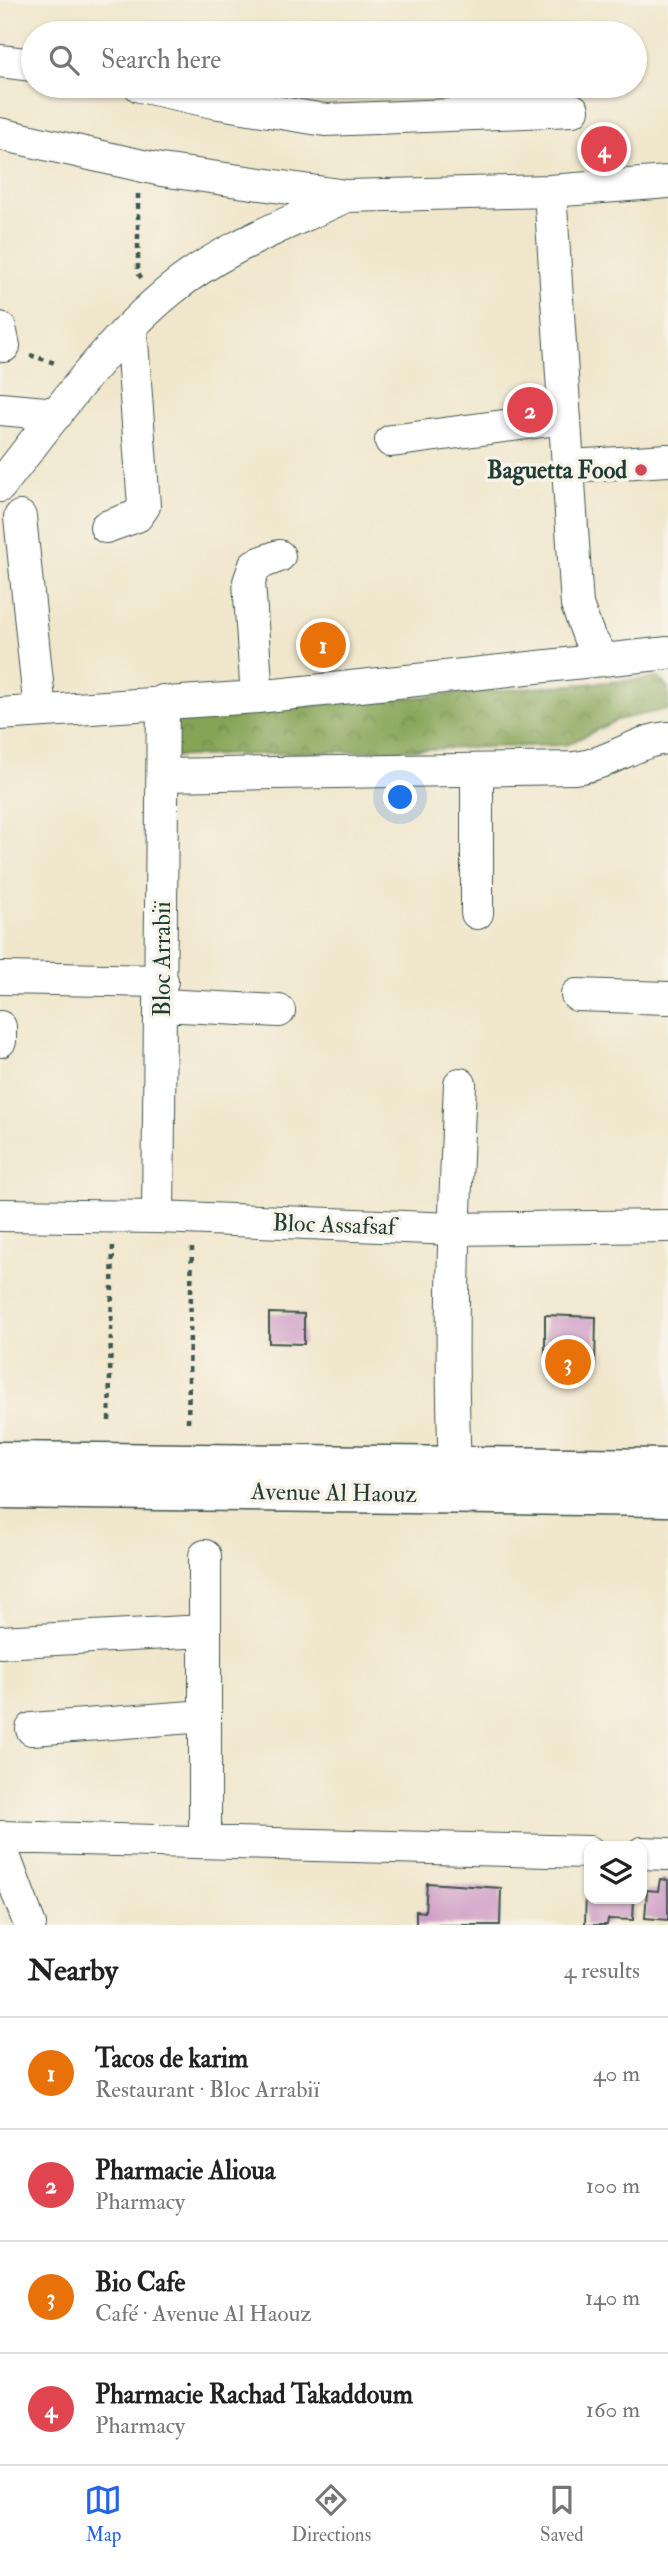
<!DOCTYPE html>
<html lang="en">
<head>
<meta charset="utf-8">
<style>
  :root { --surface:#fff; --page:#f2f2f2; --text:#222; --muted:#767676; --line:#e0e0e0; --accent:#2563eb }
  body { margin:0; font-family:"IM FELL Double Pica",serif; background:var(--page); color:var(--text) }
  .controls { position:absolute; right:21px; bottom:21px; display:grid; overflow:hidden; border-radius:14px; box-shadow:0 2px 5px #0004 }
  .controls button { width:63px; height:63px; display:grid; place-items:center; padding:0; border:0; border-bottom:2px solid var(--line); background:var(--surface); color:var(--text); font:35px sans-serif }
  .you { position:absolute; left:401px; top:798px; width:24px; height:24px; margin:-18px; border:5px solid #fff; border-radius:50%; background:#1a73e8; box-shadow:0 0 0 10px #1a73e833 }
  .badge { display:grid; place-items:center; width:46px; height:46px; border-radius:50%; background:var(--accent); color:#fff; font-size:23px; font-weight:700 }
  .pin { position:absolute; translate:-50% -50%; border:4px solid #fff; box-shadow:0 2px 7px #0006 }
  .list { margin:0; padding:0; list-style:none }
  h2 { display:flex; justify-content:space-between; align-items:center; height:91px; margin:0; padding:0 28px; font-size:30px }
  h2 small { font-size:23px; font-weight:400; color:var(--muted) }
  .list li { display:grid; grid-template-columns:46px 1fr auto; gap:21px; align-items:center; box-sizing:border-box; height:112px; padding:0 28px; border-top:2px solid var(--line) }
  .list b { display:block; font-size:26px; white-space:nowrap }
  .list p { margin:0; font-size:23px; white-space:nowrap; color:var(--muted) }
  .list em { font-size:23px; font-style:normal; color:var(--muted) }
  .icon { flex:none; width:38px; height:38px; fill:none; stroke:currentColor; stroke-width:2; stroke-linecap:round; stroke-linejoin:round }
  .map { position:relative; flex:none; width:668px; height:1925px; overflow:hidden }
  .search { position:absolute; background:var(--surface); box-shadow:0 2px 5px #0004; left:21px; right:21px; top:21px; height:77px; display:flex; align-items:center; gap:18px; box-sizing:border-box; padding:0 24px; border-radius:38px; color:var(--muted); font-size:26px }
  .sheet { height:539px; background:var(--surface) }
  nav { display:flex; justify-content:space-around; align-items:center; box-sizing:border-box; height:98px; border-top:2px solid var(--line); background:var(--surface); font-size:19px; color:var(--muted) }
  nav a { display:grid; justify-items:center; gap:4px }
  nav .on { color:var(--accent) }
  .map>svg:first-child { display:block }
  .forest { fill:url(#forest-crowns); stroke:#527045; stroke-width:2 }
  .building { fill:#d0a0c7 }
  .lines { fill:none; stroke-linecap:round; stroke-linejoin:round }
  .minor-casing { stroke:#3e564b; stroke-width:34 }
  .major-casing { stroke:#3e564b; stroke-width:41 }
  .path { stroke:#3e564b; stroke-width:4.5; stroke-dasharray:5 5; stroke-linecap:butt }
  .minor { stroke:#fff; stroke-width:32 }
  .major { stroke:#fff; stroke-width:38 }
  .poi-dot { fill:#d1495b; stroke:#f7f3e8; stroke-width:2.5 }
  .labels { text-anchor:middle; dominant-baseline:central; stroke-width:7; stroke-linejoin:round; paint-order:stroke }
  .poi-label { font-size:24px; font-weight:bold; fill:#1f3d34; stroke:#f7f3e8; text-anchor:end }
  .street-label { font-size:24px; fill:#1f3d34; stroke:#f7f3e8 }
</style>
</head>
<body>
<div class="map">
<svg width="668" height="1925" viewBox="0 0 668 1925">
  <defs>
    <pattern id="forest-crowns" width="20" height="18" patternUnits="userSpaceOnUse" patternTransform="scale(1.75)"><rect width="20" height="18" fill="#86a456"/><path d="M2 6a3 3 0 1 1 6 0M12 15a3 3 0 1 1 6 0" fill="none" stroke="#6d8748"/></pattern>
  </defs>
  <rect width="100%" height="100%" fill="#f7f3e8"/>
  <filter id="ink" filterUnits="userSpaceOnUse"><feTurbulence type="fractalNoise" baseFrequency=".0143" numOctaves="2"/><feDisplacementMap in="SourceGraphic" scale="14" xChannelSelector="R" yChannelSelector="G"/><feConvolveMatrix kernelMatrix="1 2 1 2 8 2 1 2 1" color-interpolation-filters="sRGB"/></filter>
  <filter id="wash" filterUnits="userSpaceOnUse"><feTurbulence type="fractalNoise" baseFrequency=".00686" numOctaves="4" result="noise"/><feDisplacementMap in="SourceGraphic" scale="28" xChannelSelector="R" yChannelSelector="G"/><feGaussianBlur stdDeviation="1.57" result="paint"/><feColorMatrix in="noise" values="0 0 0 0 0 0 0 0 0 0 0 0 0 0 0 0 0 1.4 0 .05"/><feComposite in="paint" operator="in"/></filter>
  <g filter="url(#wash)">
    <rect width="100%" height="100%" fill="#f0e6cb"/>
    <path class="forest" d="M 659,678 L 668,688 L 668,709 L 617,720 L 566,745 L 159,757 L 161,717 Z"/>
    <g id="blocks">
      <path class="building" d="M 269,1313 L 304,1314 L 304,1344 L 269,1343 Z
        M 545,1315 L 596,1317 L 595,1369 L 545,1368 Z
        M 660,1879 L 668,1880 L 668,1920 L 645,1918 L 647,1890 L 658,1891 Z
        M 427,1883 L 501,1888 L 500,1925 L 416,1925 L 416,1911 L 425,1912 Z
        M 586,1889 L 589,1889 L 589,1899 L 634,1899 L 633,1920 L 608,1919 L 607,1925 L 585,1925 Z"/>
    </g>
  </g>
  <g filter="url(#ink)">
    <use href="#blocks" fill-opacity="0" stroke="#3e564b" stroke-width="2"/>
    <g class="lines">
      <g class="minor-casing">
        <path id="minor" d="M 0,61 L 33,65
          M 140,86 L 213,102 L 325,120 L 573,110
          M 0,134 L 161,170 L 346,196 L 550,191 L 668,182
          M 550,191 L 577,605 L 589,637 L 604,659
          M 0,328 L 4,346
          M 0,409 L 57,414
          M 391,441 L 565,418
          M 570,466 L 668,460
          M 0,486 C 53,419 105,343 172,289 C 222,248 288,224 346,196
          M 20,517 L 40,711
          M 106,527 L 137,516 L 144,506 L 131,328
          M 257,697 L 249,582 L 255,565 L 279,556
          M 0,714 L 257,697 L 668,653
          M 163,775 L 574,768 C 609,765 636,740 668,738
          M 477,913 L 477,770
          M 0,978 L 162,981
          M 577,995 L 668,998
          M 162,1005 L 279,1011
          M 0,1027 L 0,1041
          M 0,1215 L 158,1217 L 453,1229 L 668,1226
          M 158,1217 L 163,701
          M 456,1490 C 449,1355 454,1220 460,1084
          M 205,1556 L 205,1842
          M 0,1642 L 204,1631
          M 32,1729 L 205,1716
          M 0,1837 L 589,1852
          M 0,1845 L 30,1925
          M 642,1853 L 668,1854"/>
      </g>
      <g class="major-casing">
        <path id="major" d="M 0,1461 L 668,1468
          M 0,1489 L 668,1497"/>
      </g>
      <path class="path" d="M 138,194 L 138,273 L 142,279
        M 30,355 L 58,364
        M 109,1421 L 113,1244
        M 188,1422 L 192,1248"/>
      <use href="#minor" class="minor"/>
      <use href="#major" class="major"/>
    </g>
  </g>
  <circle class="poi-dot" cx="641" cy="470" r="7"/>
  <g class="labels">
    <g class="poi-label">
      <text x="627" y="470">Baguetta Food</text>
    </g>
    <g class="street-label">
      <text transform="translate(162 959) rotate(-90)">Bloc Arrabiï</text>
      <text transform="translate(334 1225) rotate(2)">Bloc Assafsaf</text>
      <text transform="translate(334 1493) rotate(1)">Avenue Al Haouz</text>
    </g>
  </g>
</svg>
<div class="controls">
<button><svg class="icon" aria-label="layers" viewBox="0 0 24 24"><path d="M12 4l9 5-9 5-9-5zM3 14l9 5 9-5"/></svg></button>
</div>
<div class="you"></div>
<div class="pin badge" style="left:323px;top:645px;background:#e8710a">1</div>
<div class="pin badge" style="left:530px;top:410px;background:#e0444e">2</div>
<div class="pin badge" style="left:568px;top:1362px;background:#e8710a">3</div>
<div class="pin badge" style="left:604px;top:149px;background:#e0444e">4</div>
<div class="search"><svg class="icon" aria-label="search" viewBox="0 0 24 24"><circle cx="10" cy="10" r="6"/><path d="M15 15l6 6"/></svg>Search here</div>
</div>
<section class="sheet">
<h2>Nearby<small>4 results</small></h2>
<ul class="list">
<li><span class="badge" style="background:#e8710a">1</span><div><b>Tacos de karim</b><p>Restaurant · Bloc Arrabiï</p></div><em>40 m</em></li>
<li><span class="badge" style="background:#e0444e">2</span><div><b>Pharmacie Alioua</b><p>Pharmacy</p></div><em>100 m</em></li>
<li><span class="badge" style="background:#e8710a">3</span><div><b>Bio Cafe</b><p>Café · Avenue Al Haouz</p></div><em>140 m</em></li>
<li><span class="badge" style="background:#e0444e">4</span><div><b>Pharmacie Rachad Takaddoum</b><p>Pharmacy</p></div><em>160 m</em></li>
</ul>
</section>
<nav>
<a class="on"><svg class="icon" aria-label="map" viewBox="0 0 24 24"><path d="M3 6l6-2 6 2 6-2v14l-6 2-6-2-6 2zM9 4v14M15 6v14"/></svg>Map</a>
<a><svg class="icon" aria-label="directions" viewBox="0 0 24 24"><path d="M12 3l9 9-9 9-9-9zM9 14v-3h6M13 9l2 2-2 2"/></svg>Directions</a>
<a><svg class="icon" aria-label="saved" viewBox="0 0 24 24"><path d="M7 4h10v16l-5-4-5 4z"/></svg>Saved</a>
</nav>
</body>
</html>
